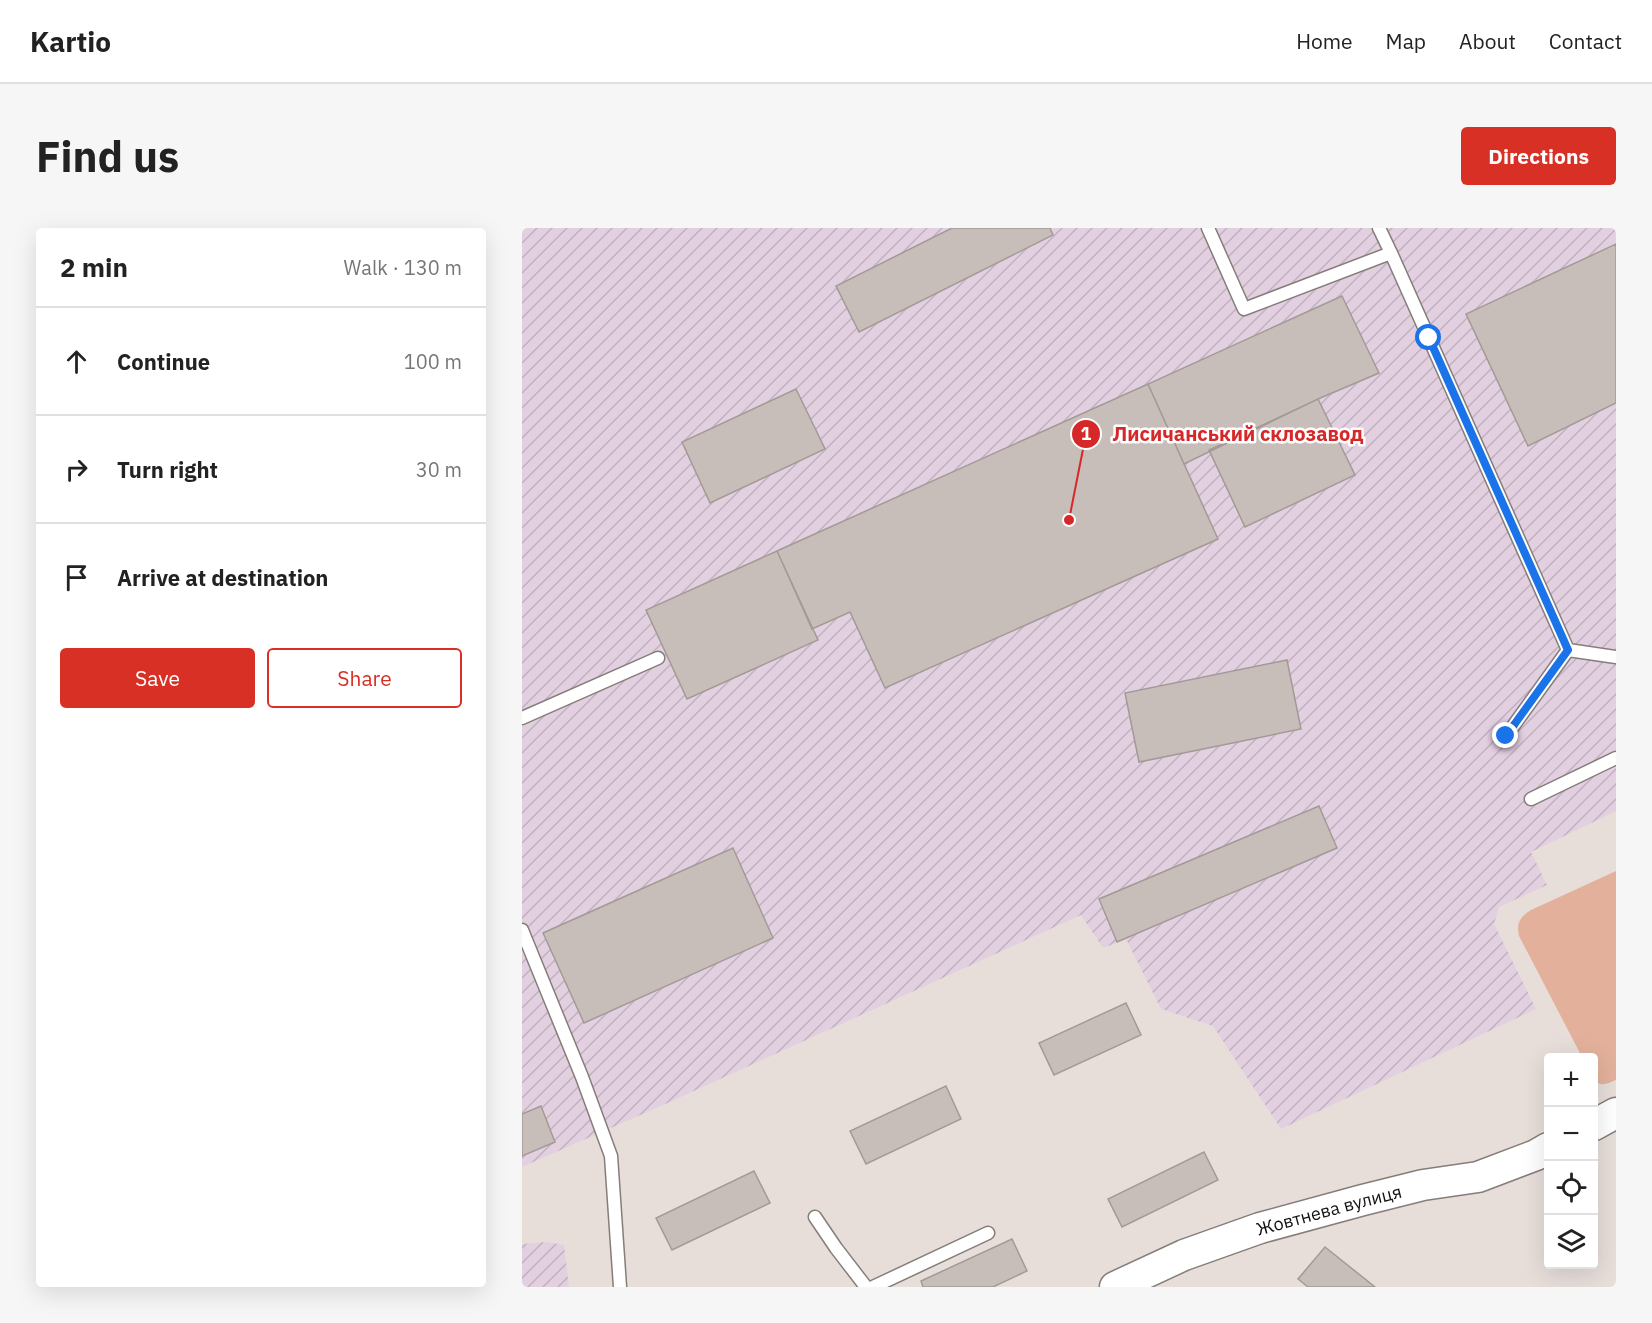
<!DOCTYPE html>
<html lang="en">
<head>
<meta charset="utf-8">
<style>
  :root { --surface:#fff; --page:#f6f6f6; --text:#222; --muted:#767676; --line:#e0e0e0; --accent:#d93025 }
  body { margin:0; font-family:"IBM Plex Sans",sans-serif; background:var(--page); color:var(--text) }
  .controls { position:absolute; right:18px; bottom:18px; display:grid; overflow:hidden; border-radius:6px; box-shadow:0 6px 24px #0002 }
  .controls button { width:54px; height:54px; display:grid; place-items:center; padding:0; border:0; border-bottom:2px solid var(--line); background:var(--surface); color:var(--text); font:30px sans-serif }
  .stop { position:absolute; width:18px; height:18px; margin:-14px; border:4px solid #1a73e8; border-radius:50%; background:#fff }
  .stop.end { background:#1a73e8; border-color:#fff; box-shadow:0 2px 6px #0008 }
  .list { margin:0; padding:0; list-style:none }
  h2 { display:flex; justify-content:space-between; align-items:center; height:78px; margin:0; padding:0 24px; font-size:26px }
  h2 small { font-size:20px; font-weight:400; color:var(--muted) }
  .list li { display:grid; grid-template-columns:39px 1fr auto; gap:18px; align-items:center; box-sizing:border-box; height:108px; padding:0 24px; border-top:2px solid var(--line) }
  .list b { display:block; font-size:22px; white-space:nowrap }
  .list em { font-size:20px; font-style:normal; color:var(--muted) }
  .actions { display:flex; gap:12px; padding:18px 24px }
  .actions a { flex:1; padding:14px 0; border:2px solid var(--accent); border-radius:6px; text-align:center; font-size:21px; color:var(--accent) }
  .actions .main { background:var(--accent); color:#fff }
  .icon { flex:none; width:33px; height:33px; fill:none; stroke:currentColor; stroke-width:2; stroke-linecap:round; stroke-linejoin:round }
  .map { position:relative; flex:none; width:1094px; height:1059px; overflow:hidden; border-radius:6px }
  header { display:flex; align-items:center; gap:36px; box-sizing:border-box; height:84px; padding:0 30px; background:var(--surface); border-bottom:2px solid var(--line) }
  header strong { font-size:28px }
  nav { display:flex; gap:33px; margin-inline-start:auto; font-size:21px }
  .intro { display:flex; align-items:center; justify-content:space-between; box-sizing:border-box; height:144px; padding:0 36px }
  h1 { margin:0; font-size:42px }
  .button { padding:15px 27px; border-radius:6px; background:var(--accent); color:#fff; font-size:21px; font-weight:700 }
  main { display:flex; gap:36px; padding:0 36px }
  aside { flex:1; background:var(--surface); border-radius:6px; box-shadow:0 6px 24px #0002 }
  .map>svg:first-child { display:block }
  .industrial { fill:url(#industrial-furrows) }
  .grass { fill:#e3b19b }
  .building { fill:#c7beba; stroke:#a39a97; stroke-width:1.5 }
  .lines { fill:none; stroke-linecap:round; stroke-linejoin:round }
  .service-casing { stroke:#857d7a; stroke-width:15 }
  .tertiary-casing { stroke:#857d7a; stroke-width:33 }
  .service { stroke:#fff; stroke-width:12 }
  .tertiary { stroke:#fff; stroke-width:30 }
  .route { stroke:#1a73e8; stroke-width:8 }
  .labels { text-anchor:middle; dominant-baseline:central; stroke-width:5; stroke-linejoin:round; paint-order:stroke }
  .street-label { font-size:18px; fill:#141110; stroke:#fff }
  .leader { fill:none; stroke:#d62828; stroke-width:2 }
  .callout-dot { fill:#d62828; stroke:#fff; stroke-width:2 }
  .mark-label { font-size:18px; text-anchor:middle; font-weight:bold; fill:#fff }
  .callout-label { font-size:20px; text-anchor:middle; font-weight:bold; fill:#d62828; stroke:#fff; stroke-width:5; stroke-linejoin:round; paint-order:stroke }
</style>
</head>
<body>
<header>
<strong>Kartio</strong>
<nav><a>Home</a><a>Map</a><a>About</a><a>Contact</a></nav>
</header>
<div class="intro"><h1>Find us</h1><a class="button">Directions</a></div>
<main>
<aside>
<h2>2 min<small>Walk · 130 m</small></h2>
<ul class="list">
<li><svg class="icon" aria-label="ahead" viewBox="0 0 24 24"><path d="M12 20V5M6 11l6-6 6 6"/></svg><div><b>Continue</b></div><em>100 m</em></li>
<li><svg class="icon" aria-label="right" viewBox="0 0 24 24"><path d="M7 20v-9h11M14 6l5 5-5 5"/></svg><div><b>Turn right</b></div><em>30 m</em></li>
<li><svg class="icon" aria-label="arrive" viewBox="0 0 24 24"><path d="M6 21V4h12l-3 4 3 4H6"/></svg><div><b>Arrive at destination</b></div></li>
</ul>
<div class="actions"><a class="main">Save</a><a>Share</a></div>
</aside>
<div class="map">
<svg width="1094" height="1059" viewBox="0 0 1094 1059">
  <defs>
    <pattern id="industrial-furrows" width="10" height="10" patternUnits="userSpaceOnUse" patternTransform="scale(1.5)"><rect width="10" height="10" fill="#e2cfe0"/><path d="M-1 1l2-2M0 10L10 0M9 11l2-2" fill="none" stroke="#c1b1bf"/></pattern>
  </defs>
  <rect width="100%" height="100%" fill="#e7deda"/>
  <path class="industrial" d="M 0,0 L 1094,0 L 1094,583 L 1009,624 L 1025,657 L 977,679 L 972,696 L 1014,781 L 759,901 L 691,798 L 639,781 L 604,711 L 581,720 L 559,687 L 141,877 L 0,939 Z
    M 25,1014 L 42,1017 L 47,1059 L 0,1059 L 0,1016 Z"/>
  <path class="grass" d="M 1094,643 L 1094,852 C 1085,856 1079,859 1072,852 L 1072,830 L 1060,829 L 997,708 C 994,695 998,689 1009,682 Z"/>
  <path class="building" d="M 430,0 L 528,0 L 531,7 L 337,104 L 314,58 Z
    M 1094,16 L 1094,175 L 1006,218 L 944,86 Z
    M 820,68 L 857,145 L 796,171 L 662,236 L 626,156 Z
    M 626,156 L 696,311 L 363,460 L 328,384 L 290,401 L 255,323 Z
    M 274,161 L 303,221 L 188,275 L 160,214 Z
    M 796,171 L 833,247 L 723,299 L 687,222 Z
    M 255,323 L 296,412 L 165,471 L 124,382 Z
    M 765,432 L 779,501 L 617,534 L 603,465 Z
    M 797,578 L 815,620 L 595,714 L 577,671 Z
    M 211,620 L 251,710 L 62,795 L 21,705 Z
    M 604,775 L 619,807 L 532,847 L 517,815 Z
    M 424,858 L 439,891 L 344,936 L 328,903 Z
    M 19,878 L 33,914 L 0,928 L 0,886 Z
    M 682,924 L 696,952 L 600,999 L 586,971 Z
    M 232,943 L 248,975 L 150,1022 L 134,990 Z
    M 490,1011 L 505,1043 L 471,1059 L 401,1059 L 399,1053 Z
    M 803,1019 L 853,1059 L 786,1059 L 776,1051 Z"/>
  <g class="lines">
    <g class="service-casing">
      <path id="service" d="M 686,0 L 722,81 L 869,25 L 857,0
        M 869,25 L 1046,422 L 984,508
        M 1046,422 L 1094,429
        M 0,490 L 136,430
        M 1009,571 L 1094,530
        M 0,702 L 60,849 L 89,928 L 98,1059
        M 293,989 L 314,1020 L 344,1059
        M 351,1059 L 466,1005"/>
    </g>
    <g class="tertiary-casing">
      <g id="tertiary">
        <path d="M 1072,897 L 1094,885"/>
        <path id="s1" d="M 593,1059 L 662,1027 L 738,1000 L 841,972 L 901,957 L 956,949 L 1014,927 L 1026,920"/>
      </g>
    </g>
    <use href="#service" class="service"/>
    <use href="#tertiary" class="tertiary"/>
  </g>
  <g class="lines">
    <path class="route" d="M 907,110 L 1046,422 L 984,508"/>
  </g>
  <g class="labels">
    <g class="street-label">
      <text stroke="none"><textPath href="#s1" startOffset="228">Жовтнева вулиця</textPath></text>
    </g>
  </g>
  <path class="leader" d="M547 292L564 206"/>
  <g class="callout-dot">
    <circle cx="547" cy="292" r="6"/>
    <circle cx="564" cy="206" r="15"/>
  </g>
  <g class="mark-label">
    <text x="564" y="212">1</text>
  </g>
  <g class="callout-label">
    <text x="716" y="213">Лисичанський склозавод</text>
  </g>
</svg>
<div class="controls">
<button>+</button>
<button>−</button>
<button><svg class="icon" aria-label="locate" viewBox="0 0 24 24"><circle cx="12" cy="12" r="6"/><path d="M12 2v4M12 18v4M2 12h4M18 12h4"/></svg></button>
<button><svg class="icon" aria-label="layers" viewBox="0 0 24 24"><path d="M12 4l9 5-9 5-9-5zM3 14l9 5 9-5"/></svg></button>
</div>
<div class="stop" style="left:907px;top:110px"></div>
<div class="stop end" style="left:984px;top:508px"></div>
</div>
</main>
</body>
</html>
